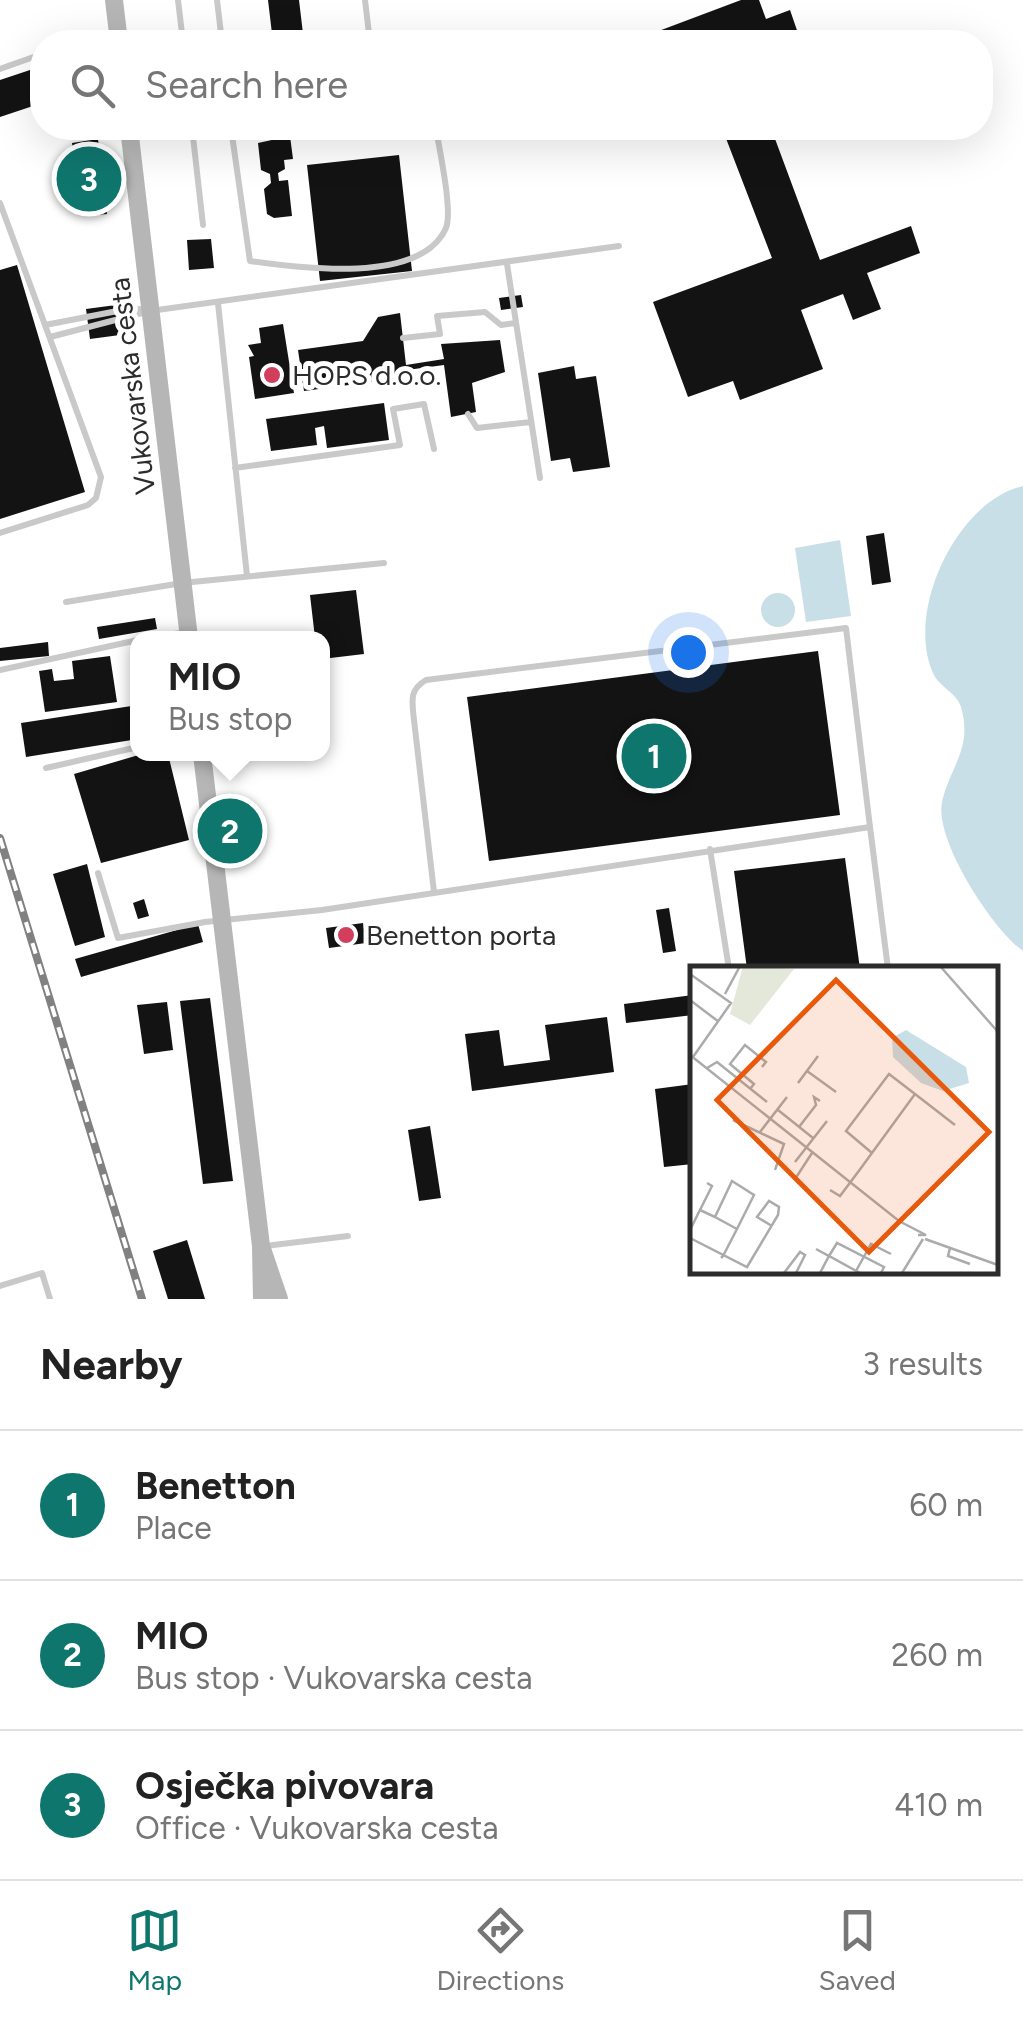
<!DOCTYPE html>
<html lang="en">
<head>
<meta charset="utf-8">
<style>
  :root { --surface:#fff; --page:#f6f6f6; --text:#222; --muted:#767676; --line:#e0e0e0; --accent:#0f766e }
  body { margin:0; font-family:Figtree,sans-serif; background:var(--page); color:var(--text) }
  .you { position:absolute; left:688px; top:652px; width:35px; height:35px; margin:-25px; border:8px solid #fff; border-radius:50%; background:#1a73e8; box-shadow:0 0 0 15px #1a73e833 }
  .badge { display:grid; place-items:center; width:65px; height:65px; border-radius:50%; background:var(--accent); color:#fff; font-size:32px; font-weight:700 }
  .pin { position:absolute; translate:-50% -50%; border:5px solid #fff; box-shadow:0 2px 10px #0006 }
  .popup { position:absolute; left:130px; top:631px; width:200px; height:130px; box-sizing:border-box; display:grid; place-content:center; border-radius:20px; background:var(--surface); filter:drop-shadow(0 2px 8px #0005); font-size:32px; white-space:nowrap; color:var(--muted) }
  .popup b { font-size:38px; color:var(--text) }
  .popup::after { content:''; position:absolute; left:50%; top:100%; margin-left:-20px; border:20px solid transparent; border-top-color:var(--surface) }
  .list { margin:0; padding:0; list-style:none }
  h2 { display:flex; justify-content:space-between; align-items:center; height:130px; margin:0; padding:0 40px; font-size:42px }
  h2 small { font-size:32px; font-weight:400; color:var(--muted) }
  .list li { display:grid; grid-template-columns:65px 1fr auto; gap:30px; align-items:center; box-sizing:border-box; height:150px; padding:0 40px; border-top:2px solid var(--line) }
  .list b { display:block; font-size:38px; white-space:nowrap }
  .list p { margin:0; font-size:32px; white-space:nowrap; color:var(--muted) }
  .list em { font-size:32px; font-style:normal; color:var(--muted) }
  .icon { flex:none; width:55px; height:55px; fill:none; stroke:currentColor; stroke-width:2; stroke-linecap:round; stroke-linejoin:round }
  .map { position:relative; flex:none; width:1023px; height:1299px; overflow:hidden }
  .search { position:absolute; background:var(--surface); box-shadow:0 10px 40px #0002; left:30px; right:30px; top:30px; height:110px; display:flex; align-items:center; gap:25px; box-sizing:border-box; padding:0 35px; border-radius:40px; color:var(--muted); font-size:38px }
  .sheet { height:580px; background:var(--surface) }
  nav { display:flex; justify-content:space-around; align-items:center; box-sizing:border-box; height:140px; border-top:2px solid var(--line); background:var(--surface); font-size:28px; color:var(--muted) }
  nav a { display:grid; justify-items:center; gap:5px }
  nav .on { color:var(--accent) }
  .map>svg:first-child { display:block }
  .water { fill:#c9dfe7 }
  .building { fill:#131313 }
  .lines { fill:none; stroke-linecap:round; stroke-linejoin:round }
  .lane { stroke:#c9c9c9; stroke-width:6 }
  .secondary { stroke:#b6b6b6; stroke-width:18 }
  .rail-casing { stroke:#818181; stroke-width:8 }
  .rail { stroke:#fff; stroke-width:4; stroke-dasharray:11; stroke-linecap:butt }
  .poi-dot { fill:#d23f5d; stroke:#fff; stroke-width:4 }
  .labels { text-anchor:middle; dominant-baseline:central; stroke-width:10; stroke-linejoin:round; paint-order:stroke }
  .poi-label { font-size:28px; fill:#2c2c2c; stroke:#fff; text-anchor:start }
  .street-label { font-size:28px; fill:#2c2c2c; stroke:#fff }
  .inset-road { fill:none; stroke:#ababab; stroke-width:2.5 }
  .view { fill:#e8590c; fill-opacity:0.15; stroke:#e8590c; stroke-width:5 }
  .inset-edge { fill:none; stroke:#2c2c2c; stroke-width:5 }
</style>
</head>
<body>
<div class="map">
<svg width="1023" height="1299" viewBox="0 0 1023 1299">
  <rect width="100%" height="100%" fill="#fff"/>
  <path class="water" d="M 1023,486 L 1023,951 C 992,929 934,839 942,802 C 950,766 973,749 961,707 C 957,693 938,686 933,673 C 905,611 957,501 1023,486 Z
    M 840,540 L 851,616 L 806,622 L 795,548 Z
    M761 610a17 17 0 1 1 34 0a17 17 0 1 1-34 0Z"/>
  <path class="building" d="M 268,0 L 299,0 L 304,42 L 273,42 Z
    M 741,0 L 759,0 L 766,19 L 790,10 L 800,39 L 651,42 L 648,35 Z
    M 42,66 L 42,103 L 0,117 L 0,80 Z
    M 722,128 L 771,128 L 820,260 L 911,226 L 920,253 L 867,273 L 881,309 L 853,320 L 843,294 L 801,310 L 823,369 L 740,400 L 733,381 L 688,397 L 653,302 L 772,258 Z
    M 290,136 L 293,159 L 284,160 L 285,169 L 278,173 L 279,181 L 288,180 L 292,216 L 274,218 L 267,214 L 264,189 L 271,183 L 270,174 L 261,170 L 258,143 Z
    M 98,139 L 102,174 L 96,175 L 97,184 L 102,183 L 107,214 L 87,216 L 79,160 L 75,160 L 72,143 Z
    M 399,155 L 412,271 L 320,281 L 307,165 Z
    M 211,239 L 214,268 L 189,270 L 187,240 Z
    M 17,265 L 85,492 L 0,519 L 0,270 Z
    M 521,295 L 523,307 L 501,310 L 499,298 Z
    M 116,305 L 120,335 L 90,339 L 86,309 Z
    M 400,313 L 406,365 L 444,359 L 441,344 L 500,340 L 505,372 L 472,383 L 476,412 L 451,417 L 444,365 L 407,370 L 408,377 L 304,391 L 298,350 L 363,341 L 378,317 Z
    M 283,324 L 294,393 L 255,399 L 249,357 L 254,356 L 248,345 L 261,343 L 259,328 Z
    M 574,366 L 576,379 L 596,376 L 610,467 L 573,472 L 570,458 L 551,461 L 538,373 Z
    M 384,403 L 389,440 L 327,448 L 324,426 L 315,428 L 317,445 L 271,451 L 266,419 Z
    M 884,533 L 891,582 L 872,585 L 866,536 Z
    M 356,590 L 364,654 L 322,659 L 322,638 L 315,638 L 310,595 Z
    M 155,618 L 157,629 L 99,639 L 97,627 Z
    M 48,642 L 49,656 L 0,661 L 0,648 Z
    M 818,651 L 840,815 L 489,861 L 467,697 Z
    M 110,656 L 117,702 L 45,712 L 39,671 L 52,669 L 54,681 L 74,679 L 72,661 Z
    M 138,705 L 138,739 L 26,757 L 21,723 Z
    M 142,754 L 168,754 L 189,840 L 101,863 L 74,774 Z
    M 845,858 L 860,969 L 747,969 L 734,871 Z
    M 87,864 L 105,937 L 75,946 L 53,874 Z
    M 144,899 L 149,916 L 138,919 L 133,903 Z
    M 669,908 L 676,951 L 663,953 L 656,910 Z
    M 363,923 L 366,943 L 329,948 L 326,928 Z
    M 198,924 L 203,942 L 81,977 L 75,959 Z
    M 693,995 L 693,1015 L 626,1023 L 624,1004 Z
    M 210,998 L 233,1181 L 203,1184 L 180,1001 Z
    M 167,1002 L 173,1050 L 144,1054 L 137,1005 Z
    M 607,1017 L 614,1072 L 472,1091 L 465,1034 L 499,1030 L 504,1066 L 550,1060 L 545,1025 Z
    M 693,1084 L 693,1164 L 664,1167 L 655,1089 Z
    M 430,1126 L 441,1198 L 419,1201 L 408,1130 Z
    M 187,1240 L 205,1299 L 168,1299 L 153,1251 Z"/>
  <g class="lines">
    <path class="lane" d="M 178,0 L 183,42
      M 217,0 L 222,42
      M 365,0 L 370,42
      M 77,42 L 114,32
      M 0,69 L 42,54
      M 192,128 L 203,225
      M 231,128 L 250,261 C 299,268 421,285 446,228 C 453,210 439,149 436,128
      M 0,203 L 101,477 L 96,498 L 88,505 L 0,533
      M 507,264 L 540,478
      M 218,303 L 247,576
      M 45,325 L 133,308 L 149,311
      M 50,337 L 150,311 L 619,246
      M 403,338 L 440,334 L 437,316 L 485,312 L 501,325 L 516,323
      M 468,414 L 477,428 L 531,422
      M 235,468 L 400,445 L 393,409 L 424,404 L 434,449
      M 66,602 L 182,583 L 384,563
      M 148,638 L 187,632
      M 0,670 L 138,640
      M 46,768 L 138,747
      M 870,827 L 888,969
      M 710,849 L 729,969
      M 98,873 L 118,938 L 205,922 L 322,910 L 870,827 L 846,628 L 426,680 C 409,690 412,701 414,720 L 434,892
      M 265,1246 L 348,1236
      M 0,1286 L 42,1273 L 50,1299"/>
    <path class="secondary" d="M 114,0 L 119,42
      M 129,128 L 189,638
      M 202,754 L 261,1246 L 279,1299
      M 261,1247 L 262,1299"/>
    <g class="rail-casing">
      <path id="rail" d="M 0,838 L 142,1299"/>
    </g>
    <use href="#rail" class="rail"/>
  </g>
  <g class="poi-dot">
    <circle cx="272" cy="375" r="10"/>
    <circle cx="346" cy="935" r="10"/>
  </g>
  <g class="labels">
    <g class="poi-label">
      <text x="292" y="375">HOPS d.o.o.</text>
      <text x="366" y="935">Benetton porta</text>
    </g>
    <g class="street-label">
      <text transform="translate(132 386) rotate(-97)">Vukovarska cesta</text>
    </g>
  </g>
  <g transform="translate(690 966)">
    <rect width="308" height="308" fill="#fff"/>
    <path d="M 53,0 L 104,3 L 60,59 L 40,48 Z" fill="#e4e8db"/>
    <path d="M 216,64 L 276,101 L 279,117 L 253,125 L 231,117 L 203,91 L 202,72 Z" fill="#c9dfe7"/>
    <path class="inset-road" d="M 250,0 L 308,66M 0,8 L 41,37 L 3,91M 35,28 L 50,0M 0,34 L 29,56M 0,89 L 209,255 L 236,269 L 228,269M 17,102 L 27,96 L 77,136M 117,105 L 146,126M 108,117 L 128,90M 60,123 L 64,118 L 40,98 L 55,79 L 76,96 L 72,101M 225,128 L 265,159M 88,144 L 123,172M 43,154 L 94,178 L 85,204M 109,161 L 126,139 L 124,131 L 130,135M 70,166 L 97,131M 105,196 L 137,155M 110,218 L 105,213 L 122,187M 140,224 L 150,230 L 171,202 L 225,128 L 199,108 L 156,165 L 182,187M 10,244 L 22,220 L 17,217M 0,264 L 10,244 L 25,251M 0,272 L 57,301 L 88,249 L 89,241 L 79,235 L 67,251 L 82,260M 235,273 L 308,299M 260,282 L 258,290 L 280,298M 126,283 L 139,290 L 147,277 L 194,301 L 191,307M 31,292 L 33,290 L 47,263 L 64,229 L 42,215 L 25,251 L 47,263M 166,305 L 181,278 L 201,288M 94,307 L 110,286 L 115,289 L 106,307M 130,307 L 139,290 L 170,307M 212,307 L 233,273"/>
    <path class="view" d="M 146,14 L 299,166 L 179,286 L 27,134 Z"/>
    <rect width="308" height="308" class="inset-edge"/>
  </g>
</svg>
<div class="you"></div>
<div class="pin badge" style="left:654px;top:756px">1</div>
<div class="pin badge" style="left:230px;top:831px">2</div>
<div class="popup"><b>MIO</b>Bus stop</div>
<div class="pin badge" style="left:89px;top:179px">3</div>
<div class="search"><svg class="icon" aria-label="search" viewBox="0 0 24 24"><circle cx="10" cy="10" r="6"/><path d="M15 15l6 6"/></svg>Search here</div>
</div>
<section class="sheet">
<h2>Nearby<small>3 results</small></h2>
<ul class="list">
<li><span class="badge">1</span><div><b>Benetton</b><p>Place</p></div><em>60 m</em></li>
<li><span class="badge">2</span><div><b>MIO</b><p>Bus stop · Vukovarska cesta</p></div><em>260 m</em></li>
<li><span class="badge">3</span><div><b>Osječka pivovara</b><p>Office · Vukovarska cesta</p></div><em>410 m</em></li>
</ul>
</section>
<nav>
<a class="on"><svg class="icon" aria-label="map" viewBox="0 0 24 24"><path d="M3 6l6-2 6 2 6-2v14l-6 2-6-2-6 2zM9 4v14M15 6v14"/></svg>Map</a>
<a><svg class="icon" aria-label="directions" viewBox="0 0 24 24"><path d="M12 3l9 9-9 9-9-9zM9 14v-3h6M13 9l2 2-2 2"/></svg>Directions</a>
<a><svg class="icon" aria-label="saved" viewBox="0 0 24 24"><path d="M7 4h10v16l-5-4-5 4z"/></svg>Saved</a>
</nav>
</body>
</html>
